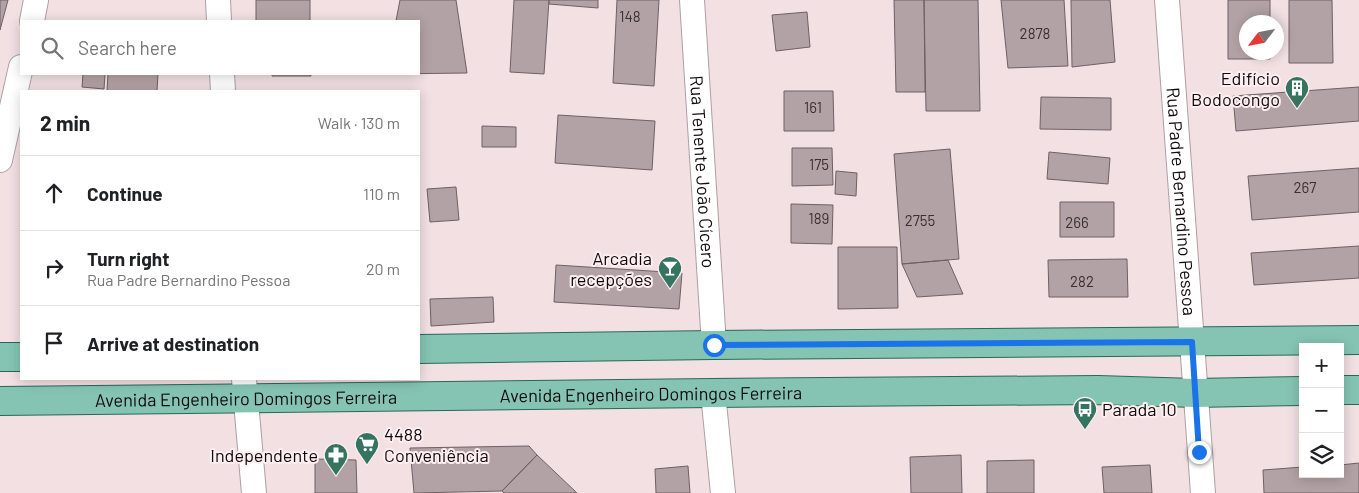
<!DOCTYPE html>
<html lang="en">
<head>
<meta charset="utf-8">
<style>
  :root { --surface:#fff; --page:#f6f6f6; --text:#202124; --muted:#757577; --line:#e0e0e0 }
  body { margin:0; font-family:Barlow,sans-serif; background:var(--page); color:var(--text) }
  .controls { position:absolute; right:15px; bottom:15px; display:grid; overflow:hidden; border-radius:0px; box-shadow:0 2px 12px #0003 }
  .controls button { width:45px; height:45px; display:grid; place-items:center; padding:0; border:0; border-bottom:1px solid var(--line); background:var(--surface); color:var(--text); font:25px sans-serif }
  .compass { position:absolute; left:1239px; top:15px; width:45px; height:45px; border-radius:50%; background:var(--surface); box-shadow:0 2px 12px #0003; rotate:238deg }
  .stop { position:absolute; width:15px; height:15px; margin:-11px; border:4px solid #1a73e8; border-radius:50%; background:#fff }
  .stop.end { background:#1a73e8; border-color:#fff; box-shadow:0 1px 5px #0008 }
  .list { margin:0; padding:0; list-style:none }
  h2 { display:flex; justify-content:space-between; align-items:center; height:65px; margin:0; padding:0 20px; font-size:21px }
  h2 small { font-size:16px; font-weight:400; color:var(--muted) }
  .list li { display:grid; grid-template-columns:32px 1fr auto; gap:15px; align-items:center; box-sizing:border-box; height:75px; padding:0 20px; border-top:1px solid var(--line) }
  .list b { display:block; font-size:19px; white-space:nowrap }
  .list p { margin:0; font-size:16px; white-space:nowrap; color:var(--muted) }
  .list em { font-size:16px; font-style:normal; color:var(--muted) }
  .icon { flex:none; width:28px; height:28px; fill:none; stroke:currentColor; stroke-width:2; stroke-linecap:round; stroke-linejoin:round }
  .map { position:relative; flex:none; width:1359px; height:493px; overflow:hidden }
  .search { position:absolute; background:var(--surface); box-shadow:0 2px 12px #0003; left:20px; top:20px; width:400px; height:55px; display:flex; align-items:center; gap:12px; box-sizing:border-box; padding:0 18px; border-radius:0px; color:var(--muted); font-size:19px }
  .panel { position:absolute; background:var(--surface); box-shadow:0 2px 12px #0003; left:20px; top:90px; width:400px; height:290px; border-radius:0px }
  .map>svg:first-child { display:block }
  .building { fill:#b3a2a5; stroke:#6f6062 }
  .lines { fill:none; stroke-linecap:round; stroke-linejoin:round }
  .street-casing { stroke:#b09fa2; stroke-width:26 }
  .primary-casing { stroke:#276957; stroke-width:30 }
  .street { stroke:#fff; stroke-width:24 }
  .primary { stroke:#85c4b3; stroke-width:28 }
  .route { stroke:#1a73e8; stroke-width:6 }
  .labels { text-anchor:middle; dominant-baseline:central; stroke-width:4; stroke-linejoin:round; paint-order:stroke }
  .number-label { font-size:15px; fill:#393032 }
  .poi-label { font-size:18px; fill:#100a0b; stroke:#fdeef0; text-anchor:end }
  .street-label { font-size:18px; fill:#100a0b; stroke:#fdeef0 }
</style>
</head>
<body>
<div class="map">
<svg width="1359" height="493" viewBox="0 0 1359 493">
  <rect width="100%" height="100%" fill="#f2e0e3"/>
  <path class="building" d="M 0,0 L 8,0 L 0,30 Z
    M 256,0 L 310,0 L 310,21 L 256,21 Z
    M 400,0 L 456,0 L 467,73 L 385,74 L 419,74 L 419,21 L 396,21 Z
    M 514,0 L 549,0 L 544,74 L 510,72 Z
    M 549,0 L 598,0 L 598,8 L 549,4 Z
    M 617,0 L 659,0 L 654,86 L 613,83 Z
    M 894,0 L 924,0 L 925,92 L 896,92 Z
    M 924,0 L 978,0 L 980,111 L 926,111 Z
    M 1001,0 L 1064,0 L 1068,66 L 1008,68 Z
    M 1071,0 L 1110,0 L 1115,62 L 1072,67 Z
    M 1228,0 L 1270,0 L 1270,22 L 1246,22 L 1246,52 L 1270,52 L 1270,59 L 1228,59 Z
    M 1289,0 L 1332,0 L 1333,63 L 1289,63 Z
    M 807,12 L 810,47 L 776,51 L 772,15 Z
    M 83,74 L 105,74 L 104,89 L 82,87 Z
    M 108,74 L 158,74 L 157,91 L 107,91 Z
    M 272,74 L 311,74 L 311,76 L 272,76 Z
    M 1359,87 L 1359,121 L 1236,131 L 1233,96 Z
    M 784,91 L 833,91 L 834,131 L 784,131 Z
    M 1041,97 L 1111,98 L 1111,130 L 1040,129 Z
    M 558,115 L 655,121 L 652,170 L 555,163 Z
    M 482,126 L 516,127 L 516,147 L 482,147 Z
    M 792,148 L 832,148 L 833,185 L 792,186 Z
    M 950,149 L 959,259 L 902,264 L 894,154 Z
    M 1049,152 L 1110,158 L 1108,184 L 1047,179 Z
    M 1359,168 L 1359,212 L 1252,220 L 1248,176 Z
    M 836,171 L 857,173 L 856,196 L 835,194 Z
    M 456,187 L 459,220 L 430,222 L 427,189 Z
    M 1060,202 L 1114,202 L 1114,237 L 1060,237 Z
    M 791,204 L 833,205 L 832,244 L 791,243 Z
    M 1359,246 L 1359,278 L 1254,285 L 1251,253 Z
    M 838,247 L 897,247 L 898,308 L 838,309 Z
    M 1127,259 L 1128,297 L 1049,297 L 1048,260 Z
    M 948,260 L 963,294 L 917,297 L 902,264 Z
    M 556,265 L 682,273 L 679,309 L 554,302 Z
    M 493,297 L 494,322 L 431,326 L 430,299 Z
    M 529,446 L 537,455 L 502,491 L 414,493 L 410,448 Z
    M 537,455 L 577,493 L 504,493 L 502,491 Z
    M 961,455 L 962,493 L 911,493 L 910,457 Z
    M 315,459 L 356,460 L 357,493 L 315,493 Z
    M 1034,460 L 1034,493 L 987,493 L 987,461 Z
    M 1359,463 L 1359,493 L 1264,493 L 1263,470 L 1303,467 L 1303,474 L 1340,474 L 1340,465 Z
    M 1150,465 L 1152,493 L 1104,493 L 1102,467 Z
    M 688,466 L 690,493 L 656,493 L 655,469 Z"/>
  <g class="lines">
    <g class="street-casing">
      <g id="street">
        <path d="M 218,0 L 219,21"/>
        <path id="s1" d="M 692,0 L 714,345"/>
        <path id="s2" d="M 1167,0 L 1203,493"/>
        <path d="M 32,21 L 36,0"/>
        <path d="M 222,74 L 223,91"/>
        <path d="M 0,160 L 21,67"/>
        <path d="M 244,379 L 254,493"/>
        <path d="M 713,393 L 723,493"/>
      </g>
    </g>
    <g class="primary-casing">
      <g id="primary">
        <path d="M 419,349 L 714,345 L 1359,340"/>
        <path d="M 0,357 L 21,357"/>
        <path d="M 1340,390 L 1359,390"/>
        <path id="s3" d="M 0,401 L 713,393 L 1098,390 L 1195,393 L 1303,391"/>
      </g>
    </g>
    <use href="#street" class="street"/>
    <use href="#primary" class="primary"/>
  </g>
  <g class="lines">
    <path class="route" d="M 714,345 L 1192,342 L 1199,452"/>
  </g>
  <defs>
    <g id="building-pin" transform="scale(1.25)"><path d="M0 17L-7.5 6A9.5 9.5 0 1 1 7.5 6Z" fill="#357461" stroke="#fdeef0"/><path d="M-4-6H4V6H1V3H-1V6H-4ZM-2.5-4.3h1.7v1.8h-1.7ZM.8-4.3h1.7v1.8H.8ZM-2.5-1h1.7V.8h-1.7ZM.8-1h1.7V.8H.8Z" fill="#fff"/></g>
    <g id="bar-pin" transform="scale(1.25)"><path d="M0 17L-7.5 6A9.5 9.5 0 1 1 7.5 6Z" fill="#357461" stroke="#fdeef0"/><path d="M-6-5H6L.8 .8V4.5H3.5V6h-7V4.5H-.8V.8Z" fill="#fff"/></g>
    <g id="bus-pin" transform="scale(1.25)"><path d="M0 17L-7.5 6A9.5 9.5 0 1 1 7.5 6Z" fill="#357461" stroke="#fdeef0"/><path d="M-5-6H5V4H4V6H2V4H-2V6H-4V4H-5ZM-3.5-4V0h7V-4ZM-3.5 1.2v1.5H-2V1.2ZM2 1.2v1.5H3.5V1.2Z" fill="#fff"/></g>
    <g id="supermarket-pin" transform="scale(1.25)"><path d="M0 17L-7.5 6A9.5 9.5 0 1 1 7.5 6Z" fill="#357461" stroke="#fdeef0"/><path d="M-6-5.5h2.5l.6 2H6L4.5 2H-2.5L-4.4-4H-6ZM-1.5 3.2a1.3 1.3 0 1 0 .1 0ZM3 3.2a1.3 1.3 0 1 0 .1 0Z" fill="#fff"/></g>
    <g id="pharmacy-pin" transform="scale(1.25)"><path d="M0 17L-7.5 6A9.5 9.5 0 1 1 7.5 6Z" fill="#357461" stroke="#fdeef0"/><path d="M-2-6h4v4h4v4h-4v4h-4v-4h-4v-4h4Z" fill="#fff"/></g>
  </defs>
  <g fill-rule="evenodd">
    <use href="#building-pin" x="1297" y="88"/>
    <use href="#bar-pin" x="670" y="268"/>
    <use href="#bus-pin" x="1085" y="409"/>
    <use href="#supermarket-pin" x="367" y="444"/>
    <use href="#pharmacy-pin" x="336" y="455"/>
  </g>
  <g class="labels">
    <g class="number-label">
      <text x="630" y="16">148</text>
      <text x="1035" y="33">2878</text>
      <text x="813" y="107">161</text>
      <text x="819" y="164">175</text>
      <text x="1305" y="187">267</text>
      <text x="819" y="218">189</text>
      <text x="920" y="220">2755</text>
      <text x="1077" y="222">266</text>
      <text x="1082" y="281">282</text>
    </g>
    <g class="poi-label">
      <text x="1280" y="78">Edifício<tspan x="1280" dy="21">Bodocongo</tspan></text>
      <text x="652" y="258">Arcadia<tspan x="652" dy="21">recepções</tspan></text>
      <text x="1102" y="409" text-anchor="start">Parada 10</text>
      <text x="384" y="434" text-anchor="start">4488<tspan x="384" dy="21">Conveniência</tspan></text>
      <text x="318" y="455">Independente</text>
    </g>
    <g class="street-label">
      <text stroke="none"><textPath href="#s1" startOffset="172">Rua Tenente João Cícero</textPath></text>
      <text stroke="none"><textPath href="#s2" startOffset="202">Rua Padre Bernardino Pessoa</textPath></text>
      <text stroke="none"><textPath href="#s3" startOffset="651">Avenida Engenheiro Domingos Ferreira</textPath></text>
      <text stroke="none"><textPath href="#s3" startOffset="246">Avenida Engenheiro Domingos Ferreira</textPath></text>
    </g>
  </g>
</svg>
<div class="controls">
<button>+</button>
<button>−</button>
<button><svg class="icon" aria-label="layers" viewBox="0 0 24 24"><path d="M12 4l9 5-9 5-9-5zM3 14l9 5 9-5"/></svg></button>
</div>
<svg class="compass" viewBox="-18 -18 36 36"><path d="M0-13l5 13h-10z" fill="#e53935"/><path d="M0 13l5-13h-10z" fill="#757577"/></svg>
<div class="stop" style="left:714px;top:345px"></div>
<div class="stop end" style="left:1199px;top:452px"></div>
<div class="search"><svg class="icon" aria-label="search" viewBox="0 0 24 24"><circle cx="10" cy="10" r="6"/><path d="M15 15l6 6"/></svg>Search here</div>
<section class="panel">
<h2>2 min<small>Walk · 130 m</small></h2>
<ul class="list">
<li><svg class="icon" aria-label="ahead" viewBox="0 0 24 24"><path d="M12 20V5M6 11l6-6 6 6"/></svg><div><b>Continue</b></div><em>110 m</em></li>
<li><svg class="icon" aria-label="right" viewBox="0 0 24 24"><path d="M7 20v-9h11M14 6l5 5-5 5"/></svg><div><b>Turn right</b><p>Rua Padre Bernardino Pessoa</p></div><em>20 m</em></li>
<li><svg class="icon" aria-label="arrive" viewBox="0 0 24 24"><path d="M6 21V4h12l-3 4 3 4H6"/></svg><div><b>Arrive at destination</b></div></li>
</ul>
</section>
</div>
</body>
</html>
